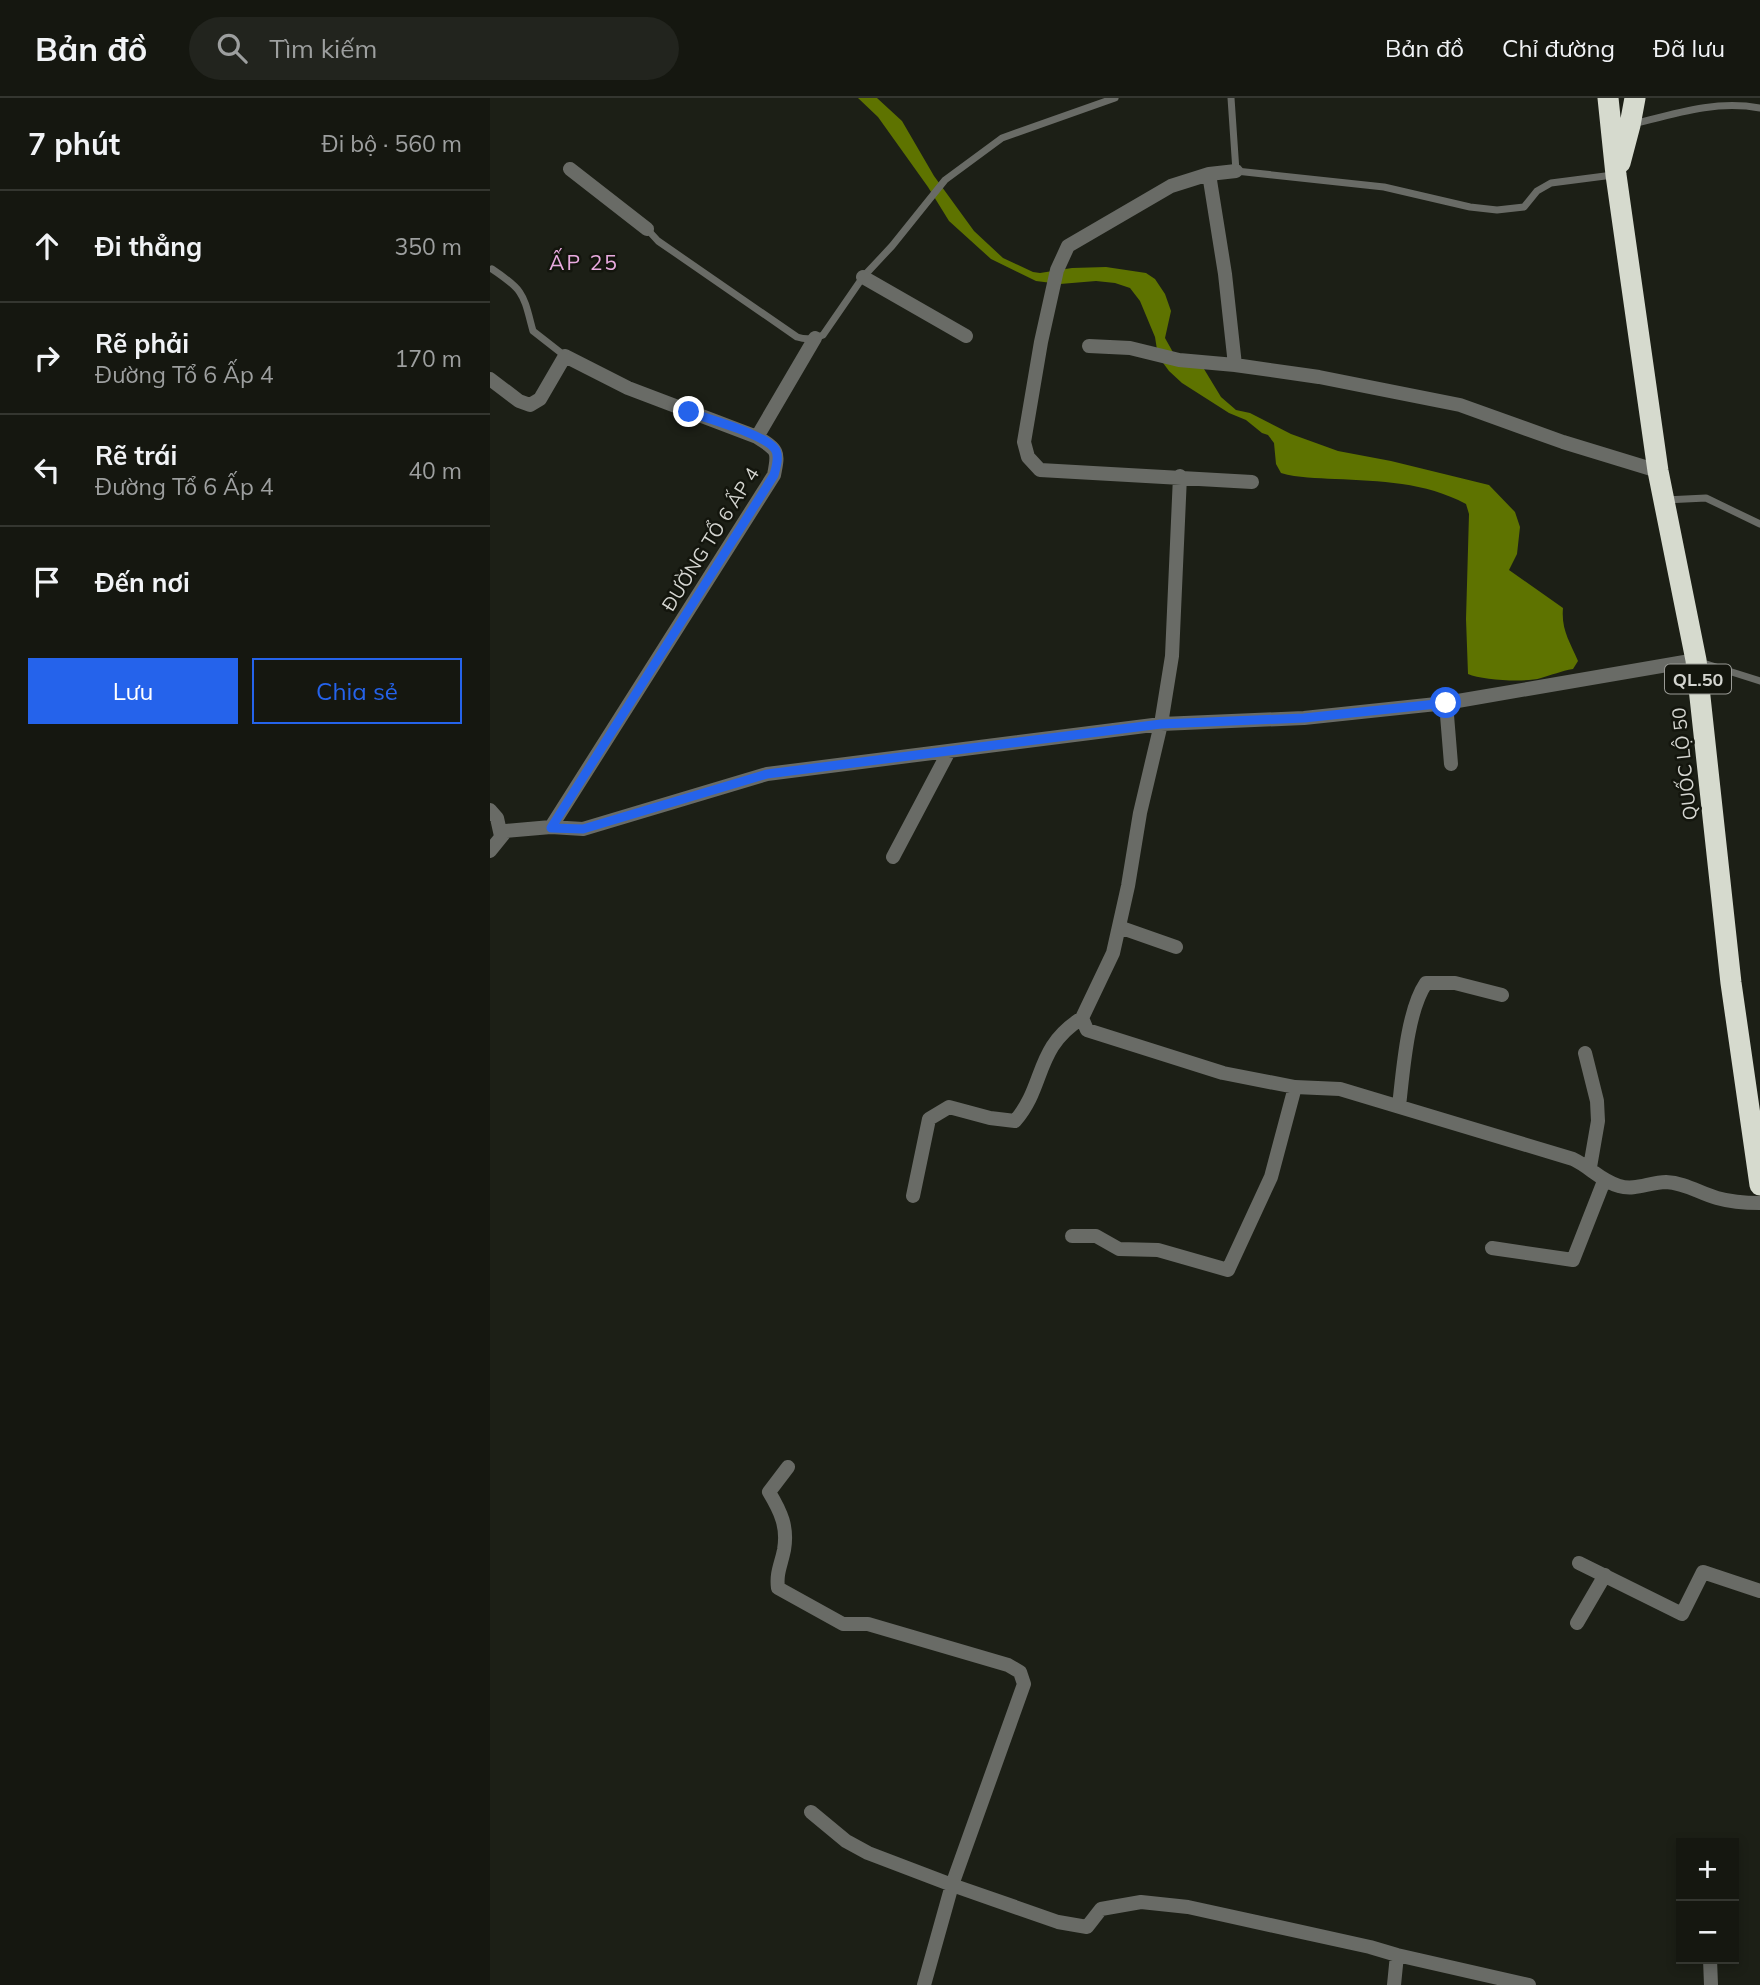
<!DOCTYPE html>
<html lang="vi">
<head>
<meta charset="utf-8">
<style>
  :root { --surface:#151710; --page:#22241e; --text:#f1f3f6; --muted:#9d9f9f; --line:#343630; --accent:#2563eb }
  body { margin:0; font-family:Mulish,sans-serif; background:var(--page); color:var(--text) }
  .controls { position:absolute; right:21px; bottom:21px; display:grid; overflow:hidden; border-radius:0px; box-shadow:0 4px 10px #0003 }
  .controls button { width:63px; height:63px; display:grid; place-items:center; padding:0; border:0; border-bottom:2px solid var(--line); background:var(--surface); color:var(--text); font:35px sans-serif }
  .stop { position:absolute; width:21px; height:21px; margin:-16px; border:5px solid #2563eb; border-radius:50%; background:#fff }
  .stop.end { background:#2563eb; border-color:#fff; box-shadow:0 2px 7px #0008 }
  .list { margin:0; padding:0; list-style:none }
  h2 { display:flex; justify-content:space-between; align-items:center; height:91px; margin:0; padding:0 28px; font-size:30px }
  h2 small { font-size:23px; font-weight:400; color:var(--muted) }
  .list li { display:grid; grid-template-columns:46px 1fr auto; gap:21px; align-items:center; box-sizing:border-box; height:112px; padding:0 28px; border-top:2px solid var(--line) }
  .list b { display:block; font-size:26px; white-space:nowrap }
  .list p { margin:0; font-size:23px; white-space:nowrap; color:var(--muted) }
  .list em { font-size:23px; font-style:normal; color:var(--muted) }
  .actions { display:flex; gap:14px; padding:21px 28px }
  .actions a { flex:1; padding:16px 0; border:2px solid var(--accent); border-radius:0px; text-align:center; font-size:24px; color:var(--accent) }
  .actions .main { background:var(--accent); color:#fff }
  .icon { flex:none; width:38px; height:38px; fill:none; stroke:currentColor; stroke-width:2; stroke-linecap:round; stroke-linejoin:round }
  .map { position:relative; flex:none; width:1270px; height:1887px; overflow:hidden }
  header { display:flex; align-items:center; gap:42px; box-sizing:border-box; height:98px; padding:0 35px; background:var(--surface); border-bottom:2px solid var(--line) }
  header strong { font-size:33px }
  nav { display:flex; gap:38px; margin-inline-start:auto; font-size:24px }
  .search { width:490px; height:63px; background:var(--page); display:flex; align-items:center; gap:18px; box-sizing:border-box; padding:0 24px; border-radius:38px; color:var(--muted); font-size:26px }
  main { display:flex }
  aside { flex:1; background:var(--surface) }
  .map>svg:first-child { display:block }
  .water { fill:#5e7300 }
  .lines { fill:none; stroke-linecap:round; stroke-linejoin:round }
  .lane { stroke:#696b66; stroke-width:7 }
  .street { stroke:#696b66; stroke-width:14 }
  .highway { stroke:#d6dace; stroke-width:21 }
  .route { stroke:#2563eb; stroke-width:9 }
  .labels { text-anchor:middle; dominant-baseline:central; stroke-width:5; stroke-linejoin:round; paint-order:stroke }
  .shield { fill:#13150d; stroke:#9a9b96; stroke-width:2 }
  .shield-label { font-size:18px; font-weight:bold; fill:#d4d5d0 }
  .street-label { font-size:19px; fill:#d4d5d0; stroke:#13150d }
  .neighbourhood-label { font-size:21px; letter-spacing:2px; fill:#e8aadf; stroke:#13150d }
</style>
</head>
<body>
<header>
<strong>Bản đồ</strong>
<div class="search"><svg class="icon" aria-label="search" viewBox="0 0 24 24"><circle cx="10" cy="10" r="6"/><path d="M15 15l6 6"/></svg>Tìm kiếm</div>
<nav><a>Bản đồ</a><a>Chỉ đường</a><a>Đã lưu</a></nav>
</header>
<main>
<aside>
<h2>7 phút<small>Đi bộ · 560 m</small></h2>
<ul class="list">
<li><svg class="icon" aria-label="ahead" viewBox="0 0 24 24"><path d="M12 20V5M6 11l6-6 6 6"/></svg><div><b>Đi thẳng</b></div><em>350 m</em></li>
<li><svg class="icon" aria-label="right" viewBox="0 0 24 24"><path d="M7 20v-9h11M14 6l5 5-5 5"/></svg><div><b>Rẽ phải</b><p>Đường Tổ 6 Ấp 4</p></div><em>170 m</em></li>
<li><svg class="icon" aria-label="left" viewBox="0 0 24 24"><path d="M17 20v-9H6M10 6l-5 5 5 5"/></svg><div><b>Rẽ trái</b><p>Đường Tổ 6 Ấp 4</p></div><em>40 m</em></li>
<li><svg class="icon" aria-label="arrive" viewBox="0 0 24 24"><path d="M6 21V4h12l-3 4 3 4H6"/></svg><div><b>Đến nơi</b></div></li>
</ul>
<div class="actions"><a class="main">Lưu</a><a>Chia sẻ</a></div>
</aside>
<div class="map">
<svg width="1270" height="1887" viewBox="0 0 1270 1887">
  <rect width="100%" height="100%" fill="#1c1f16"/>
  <path class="water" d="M 368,0 L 387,0 L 412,23 L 444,78 L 484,133 L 513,160 L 543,174 L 550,175 L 582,170 L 616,169 L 656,175 L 665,181 L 675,196 L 681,213 L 675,240 L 689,265 L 714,271 L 731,299 L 746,312 L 760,315 L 801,336 L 848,353 L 901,363 L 999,387 L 1025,414 L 1030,429 L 1027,456 L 1019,472 L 1073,510 C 1071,532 1080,544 1088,563 L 1083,571 C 1071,573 1062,577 1051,580 C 1035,585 992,582 978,576 L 976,521 L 979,416 L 976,406 C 935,384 890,383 845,381 C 827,380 808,380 791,375 L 786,366 L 784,345 L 778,337 L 772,335 L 756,322 L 739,315 L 692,285 L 679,273 L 668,258 L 665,239 L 650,203 L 640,190 L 625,185 L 606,183 L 570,186 L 546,183 L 501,161 L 459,123 L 438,89 L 388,19 Z"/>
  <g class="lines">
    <path class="lane" d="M 741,0 L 746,73 L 894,89 L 980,109 L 1007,112 L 1034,109 L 1047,93 L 1061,85 L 1123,77
      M 1144,26 C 1187,15 1226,2 1270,10
      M 157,131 L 168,143 L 307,239 C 317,242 323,241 333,237 L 373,179 L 402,148 L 455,82 L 512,40 L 625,0
      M 2,171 C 35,193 33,196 43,233 L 75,258
      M 1175,402 L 1216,400 L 1270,426
      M 1210,564 L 1270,583"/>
    <path class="street" d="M 80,71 L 157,131
      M 746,73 L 719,76 L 681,88 L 578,148 L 567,172 L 551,244 L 534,344 L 538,359 L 550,372 L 762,384
      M 719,76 L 735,176 L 745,267 L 829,279 L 970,307 L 1073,344 L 1168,373
      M 373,179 L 476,238
      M 599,248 L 640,250 L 689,262 L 745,267
      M 0,281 L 29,303 L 40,307 L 50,301 L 75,258 L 138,290 L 267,339 C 288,352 289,353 284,377 L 61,729
      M 267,339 L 325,240
      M 690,378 L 682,558 L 671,626 L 650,715 L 638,788 L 623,855 L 592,920 L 597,932 L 733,975 L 805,989 L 850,991 L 1083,1061 C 1100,1069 1111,1083 1129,1088 C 1145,1093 1160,1084 1176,1084 C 1196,1085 1209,1095 1227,1100 C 1241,1104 1256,1105 1270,1105
      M 956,605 L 961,666
      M 0,712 L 7,720 L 11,738
      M 0,753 L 16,733 L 61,729 L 93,731 L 277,676 L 671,626 L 814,620 L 956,605 L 1206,562
      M 403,759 L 458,655
      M 629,829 L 686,849
      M 1095,955 L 1107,1003 L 1108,1023 L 1100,1069
      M 909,1008 C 913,974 917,913 936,885 L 965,885 L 1012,897
      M 423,1098 L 439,1021 L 459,1009 L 500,1020 L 525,1023 C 556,987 544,950 592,920
      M 582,1138 L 606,1138 L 629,1151 L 668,1152 L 738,1172 L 781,1079 L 805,989
      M 1002,1150 L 1083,1162 L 1114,1083
      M 298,1369 L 279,1394 C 291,1414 298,1429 294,1452 C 291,1467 286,1475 288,1490 L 353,1526 L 378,1526 L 518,1567 L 530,1574 L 534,1586 L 462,1787 L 378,1755 L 356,1743 L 321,1714
      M 1089,1465 L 1192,1516 L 1213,1474 L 1270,1493
      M 1087,1525 L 1115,1477
      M 1220,1861 L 1221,1887
      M 434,1887 L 462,1787 L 568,1824 L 597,1829 L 611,1811 L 651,1804 L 698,1809 L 880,1849 L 907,1857 L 1039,1887
      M 904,1887 L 907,1857"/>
    <path class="highway" d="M 1118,0 L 1126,77 L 1168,373 L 1206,562 L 1241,885 L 1270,1087
      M 1130,65 L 1140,27 L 1145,0"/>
  </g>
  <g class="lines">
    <path class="route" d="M 199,314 C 218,321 274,336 285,351 C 290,358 286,369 284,377 L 61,730 L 93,731 L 277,676 L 671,626 L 814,620 L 956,605"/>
  </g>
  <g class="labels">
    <rect class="shield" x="1175" y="566.5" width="66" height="29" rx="5"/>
    <g class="shield-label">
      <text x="1208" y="581">QL.50</text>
    </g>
    <g class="street-label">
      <text transform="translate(220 441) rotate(-58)">ĐƯỜNG TỔ 6 ẤP 4</text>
      <text transform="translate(1194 666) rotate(-96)">QUỐC LỘ 50</text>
    </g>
    <g class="neighbourhood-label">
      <text x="94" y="164">ẤP 25</text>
    </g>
  </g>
</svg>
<div class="controls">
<button>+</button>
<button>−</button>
</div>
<div class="stop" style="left:956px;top:605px"></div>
<div class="stop end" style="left:199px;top:314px"></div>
</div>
</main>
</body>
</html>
